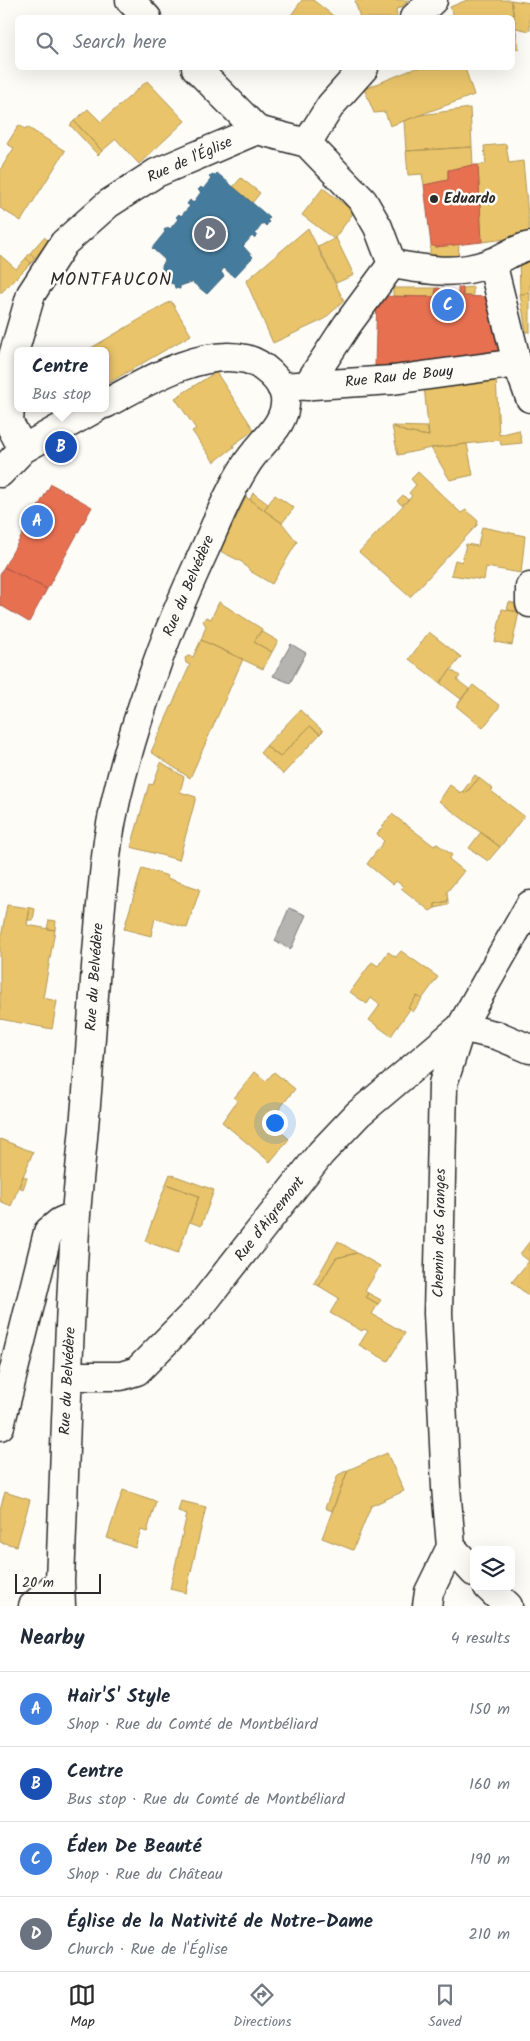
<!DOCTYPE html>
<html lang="en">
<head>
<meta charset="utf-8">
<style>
  :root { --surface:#fff; --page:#f2f2f3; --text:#1f2937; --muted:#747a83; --line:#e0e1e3; --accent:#2b2b2b }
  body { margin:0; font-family:Kalam,sans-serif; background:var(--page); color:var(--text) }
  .controls { position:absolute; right:15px; bottom:15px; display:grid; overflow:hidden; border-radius:8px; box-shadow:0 5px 20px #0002 }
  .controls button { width:45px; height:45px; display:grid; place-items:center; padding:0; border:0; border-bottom:1px solid var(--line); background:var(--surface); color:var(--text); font:25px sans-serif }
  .scale { position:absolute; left:15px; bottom:12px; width:86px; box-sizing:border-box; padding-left:5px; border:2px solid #2b2b2b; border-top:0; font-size:14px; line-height:18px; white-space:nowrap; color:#2b2b2b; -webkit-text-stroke:4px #fdfcf7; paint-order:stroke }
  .you { position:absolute; left:274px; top:1122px; width:18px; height:18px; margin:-12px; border:4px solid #fff; border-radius:50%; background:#1a73e8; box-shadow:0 0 0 8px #1a73e833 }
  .badge { display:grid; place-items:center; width:32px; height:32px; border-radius:50%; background:var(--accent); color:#fff; font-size:16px; font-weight:700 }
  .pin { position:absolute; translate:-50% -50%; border:2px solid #fff; box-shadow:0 1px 5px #0006 }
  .popup { position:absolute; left:14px; top:347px; width:95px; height:65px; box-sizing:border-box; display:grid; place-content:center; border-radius:8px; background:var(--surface); filter:drop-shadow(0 1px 4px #0005); font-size:16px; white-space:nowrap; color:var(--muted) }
  .popup b { font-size:19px; color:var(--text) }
  .popup::after { content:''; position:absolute; left:50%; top:100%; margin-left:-10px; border:10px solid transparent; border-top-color:var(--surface) }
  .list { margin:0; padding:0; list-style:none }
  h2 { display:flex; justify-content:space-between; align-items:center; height:65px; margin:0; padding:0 20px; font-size:21px }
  h2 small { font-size:16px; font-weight:400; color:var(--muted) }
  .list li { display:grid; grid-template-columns:32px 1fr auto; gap:15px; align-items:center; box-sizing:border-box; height:75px; padding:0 20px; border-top:1px solid var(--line) }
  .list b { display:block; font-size:19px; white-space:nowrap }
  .list p { margin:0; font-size:16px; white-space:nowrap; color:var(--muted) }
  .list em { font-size:16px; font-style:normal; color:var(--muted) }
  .icon { flex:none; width:28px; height:28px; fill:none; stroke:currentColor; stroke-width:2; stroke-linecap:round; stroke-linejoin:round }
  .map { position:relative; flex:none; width:530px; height:1606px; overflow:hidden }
  .search { position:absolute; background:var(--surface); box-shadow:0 5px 20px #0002; left:15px; right:15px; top:15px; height:55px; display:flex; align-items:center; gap:12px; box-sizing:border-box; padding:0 18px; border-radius:8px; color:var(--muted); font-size:19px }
  .sheet { height:365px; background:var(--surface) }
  nav { display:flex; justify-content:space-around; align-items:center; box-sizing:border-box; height:70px; border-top:1px solid var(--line); background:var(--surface); font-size:14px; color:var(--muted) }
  nav a { display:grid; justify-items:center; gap:2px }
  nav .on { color:var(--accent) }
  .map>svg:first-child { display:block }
  .water { fill:#b5b4b1; stroke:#7e7d7b }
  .homes { fill:#e9c46a; stroke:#b09657 }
  .shops { fill:#e76f51; stroke:#af5b46 }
  .public { fill:#457b9d; stroke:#3d637b }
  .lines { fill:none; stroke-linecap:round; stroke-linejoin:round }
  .minor-casing { stroke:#2b2b2b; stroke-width:31 }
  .minor { stroke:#fdfcf7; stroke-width:28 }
  .poi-dot { fill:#2b2b2b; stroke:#fdfcf7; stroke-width:2 }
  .labels { text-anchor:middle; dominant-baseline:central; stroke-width:5; stroke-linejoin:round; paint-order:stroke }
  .street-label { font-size:15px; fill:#2b2b2b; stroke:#fdfcf7 }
  .poi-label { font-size:15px; font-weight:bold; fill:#2b2b2b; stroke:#fdfcf7; text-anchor:start }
  .quarter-label { font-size:18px; letter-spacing:1px; fill:#2b2b2b; stroke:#fdfcf7 }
</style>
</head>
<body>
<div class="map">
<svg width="530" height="1606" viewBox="0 0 530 1606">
  <rect width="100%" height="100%" fill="#fdfcf7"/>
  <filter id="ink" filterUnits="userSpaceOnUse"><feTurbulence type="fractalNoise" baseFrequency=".02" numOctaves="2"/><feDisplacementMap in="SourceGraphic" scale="10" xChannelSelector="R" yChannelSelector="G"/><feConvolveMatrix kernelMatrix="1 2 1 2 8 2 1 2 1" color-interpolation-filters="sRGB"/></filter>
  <g filter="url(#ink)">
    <path class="water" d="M 291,644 L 306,653 L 290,683 L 273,676 Z
      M 289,908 L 306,915 L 291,949 L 275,941 Z"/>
    <path class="homes" d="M 302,0 L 313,0 L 336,18 L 289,18 Z
      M 358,0 L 409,0 L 402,7 L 396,9 L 397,16 L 395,18 L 360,18 L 355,1 Z
      M 467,0 L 511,0 L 516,31 L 512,32 L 512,18 L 455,18 L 450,7 Z
      M 511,0 L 530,3 L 530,31 L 516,28 Z
      M 516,31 L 519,48 L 512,49 L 512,32 Z
      M 416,68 L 465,68 L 474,95 L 390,126 L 385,112 L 374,113 L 364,89 Z
      M 147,81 L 185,121 L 139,164 L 116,139 L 102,151 L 74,121 L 88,109 L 101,122 Z
      M 470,108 L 472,147 L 406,151 L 404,121 L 421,115 Z
      M 74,121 L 102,151 L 98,155 L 70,125 Z
      M 19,125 L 25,129 L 27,127 L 65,151 L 21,221 L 0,208 L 0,170 L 14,148 L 7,144 Z
      M 506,144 L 509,163 L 523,161 L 530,236 L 482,242 L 478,165 L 486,164 L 484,146 Z
      M 472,147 L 473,165 L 448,170 L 448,180 L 424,185 L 422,174 L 408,175 L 406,151 Z
      M 241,178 L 260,193 L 252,203 L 233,187 Z
      M 323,188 L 354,212 L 334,239 L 302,215 Z
      M 308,228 L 344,301 L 323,320 L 273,343 L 246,281 Z
      M 44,237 L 49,241 L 35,258 L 30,253 Z
      M 336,238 L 354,275 L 336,283 L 318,247 Z
      M 459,244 L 458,263 L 429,258 L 431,245 L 436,247 Z
      M 30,253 L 35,258 L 31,263 L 26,258 Z
      M 0,255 L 16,269 L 26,258 L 31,263 L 2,292 L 0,292 Z
      M 530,257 L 530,293 L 520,294 L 519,259 Z
      M 473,287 L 473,296 L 463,296 L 463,288 Z
      M 393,288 L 436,288 L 435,297 L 393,296 Z
      M 530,293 L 530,332 L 526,332 L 520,294 Z
      M 171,301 L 191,335 L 105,385 L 105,351 L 86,351 Z
      M 216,372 L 254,430 L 233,445 L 234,447 L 214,462 L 192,431 L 196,429 L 175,398 Z
      M 496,377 L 499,435 L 519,430 L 522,443 L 501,445 L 500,440 L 431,448 L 398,455 L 392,426 L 406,432 L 429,436 L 424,386 Z
      M 392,426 L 427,427 L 429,436 L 406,432 Z
      M 467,444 L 473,475 L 450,480 L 431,448 Z
      M 418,472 L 461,513 L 466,510 L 478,521 L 477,525 L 410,597 L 359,552 L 412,496 L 409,493 L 416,485 L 411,479 Z
      M 253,493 L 268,504 L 264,510 L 250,499 Z
      M 275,495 L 294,508 L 282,523 L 264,510 Z
      M 403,495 L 408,500 L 402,505 L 397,501 Z
      M 246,497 L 282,523 L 297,542 L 272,584 L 250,571 L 242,562 L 220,551 Z
      M 482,527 L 525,536 L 521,573 L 486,567 L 484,580 L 451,575 L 455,560 L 462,562 L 466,544 L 478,546 Z
      M 219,602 L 262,629 L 254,642 L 272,652 L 263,669 L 201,640 L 206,626 L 203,621 L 206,617 L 211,619 Z
      M 509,602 L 521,605 L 520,612 L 507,610 Z
      M 502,609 L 519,612 L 512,645 L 495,642 Z
      M 261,631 L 278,641 L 272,652 L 254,642 Z
      M 429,632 L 461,657 L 440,683 L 409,659 Z
      M 201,640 L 243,659 L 190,778 L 151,752 L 190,665 L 186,663 L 185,658 L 188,656 L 193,657 Z
      M 451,670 L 460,676 L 457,680 L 469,689 L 461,699 L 440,683 Z
      M 473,685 L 500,706 L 483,728 L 456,706 Z
      M 300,710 L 323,731 L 320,734 L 310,726 L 280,757 L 266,746 Z
      M 310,726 L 320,734 L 283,774 L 260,753 L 266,746 L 280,757 Z
      M 161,762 L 184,777 L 180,792 L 196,797 L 179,860 L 131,847 L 149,784 L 153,785 Z
      M 475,775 L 479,778 L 466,793 L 463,791 Z
      M 479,778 L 493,789 L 491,791 L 524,816 L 500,847 L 439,801 L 450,785 L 461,793 L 463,791 L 466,793 Z
      M 392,814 L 434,846 L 436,843 L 452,855 L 449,859 L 464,871 L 447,892 L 448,901 L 435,904 L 435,908 L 430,911 L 401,888 L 403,886 L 396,881 L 393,885 L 367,864 L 384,841 L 377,834 Z
      M 481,832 L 500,847 L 488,861 L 469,848 Z
      M 142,868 L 168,876 L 167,878 L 200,889 L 187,928 L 155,918 L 151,936 L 124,929 Z
      M 448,901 L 448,905 L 435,908 L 435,904 Z
      M 7,905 L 30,908 L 27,925 L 55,930 L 43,998 L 57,1001 L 52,1029 L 0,1019 L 0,943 Z
      M 30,908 L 35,909 L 33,920 L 28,920 Z
      M 49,920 L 56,921 L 55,930 L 47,929 Z
      M 401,951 L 438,977 L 422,999 L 417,996 L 408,1008 L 410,1009 L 391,1036 L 369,1020 L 380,1005 L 371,998 L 367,1004 L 350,992 L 372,962 L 378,966 L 388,952 L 396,957 Z
      M 417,996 L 422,999 L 413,1012 L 408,1008 Z
      M 255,1072 L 266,1081 L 274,1072 L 295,1089 L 279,1109 L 283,1113 L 273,1125 L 289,1139 L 270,1162 L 222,1122 L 237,1101 L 234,1098 Z
      M 0,1139 L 33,1152 L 11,1206 L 0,1201 Z
      M 170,1174 L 214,1190 L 201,1226 L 190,1222 L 199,1196 L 166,1184 Z
      M 23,1176 L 27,1178 L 23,1189 L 19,1187 Z
      M 166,1184 L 199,1196 L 178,1253 L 145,1241 Z
      M 338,1241 L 357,1253 L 336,1258 L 319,1286 L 314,1283 Z
      M 530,1241 L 530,1297 L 512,1282 L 529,1261 L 520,1254 Z
      M 357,1253 L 380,1266 L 365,1291 L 368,1293 L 366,1297 L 378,1304 L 372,1314 L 405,1333 L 388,1361 L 359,1345 L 368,1331 L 364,1329 L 362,1331 L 330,1313 L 339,1298 L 319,1286 L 336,1258 Z
      M 368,1293 L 381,1300 L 378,1304 L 366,1297 Z
      M 387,1453 L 404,1491 L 371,1506 L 353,1550 L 322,1538 L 348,1470 Z
      M 348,1470 L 332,1511 L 325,1508 L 338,1475 Z
      M 123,1490 L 156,1501 L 147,1532 L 141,1530 L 135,1548 L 107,1538 Z
      M 5,1492 L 30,1500 L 17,1546 L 0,1542 L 0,1509 Z
      M 181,1501 L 206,1507 L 186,1593 L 170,1589 L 187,1514 L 178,1511 Z"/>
    <path class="shops" d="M 473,165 L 478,165 L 482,242 L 436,247 L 431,245 L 424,185 L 448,180 L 448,170 Z
      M 436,288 L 440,288 L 440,297 L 458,297 L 458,288 L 463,288 L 463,296 L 487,297 L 503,358 L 379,369 L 379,367 L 375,366 L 377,296 L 435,297 Z
      M 51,484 L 92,507 L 47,589 L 4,567 Z
      M 4,567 L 47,589 L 29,622 L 0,605 L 0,574 Z"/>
    <path class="public" d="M 217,173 L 270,218 L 267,220 L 269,222 L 266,226 L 263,223 L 255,234 L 257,235 L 254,238 L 252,236 L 243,246 L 253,257 L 234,277 L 224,268 L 221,272 L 224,276 L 207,294 L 192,282 L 180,286 L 180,289 L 175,288 L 174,284 L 170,283 L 165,277 L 162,278 L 162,266 L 165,260 L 152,248 L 165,232 L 164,230 L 168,227 L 170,229 L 178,219 L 176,217 L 179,214 L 181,216 L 190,206 L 187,204 L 190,200 L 193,203 L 201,192 L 198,190 L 201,187 L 203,189 L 211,179 L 209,177 L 212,174 L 215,176 Z"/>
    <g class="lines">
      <g class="minor-casing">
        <path id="minor" d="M 130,0 L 147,18
          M 414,18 L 433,0
          M 196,68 L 257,130 L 307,143
          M 307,143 L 363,201 L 378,227 L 392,264
          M 307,143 L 331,105 L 364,68
          M 492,262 L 517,363 L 530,398
          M 392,264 C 428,270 455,276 491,263 C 504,258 516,248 530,246
          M 307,386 L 347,325 L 392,264
          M 281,387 L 393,380 L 517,363
          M 23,449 L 9,423 L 13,356 L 31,294 L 64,243 L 108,204 L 156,173 L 257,130
          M 0,473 L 23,449 L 96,408
          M 530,587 L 530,603
          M 461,1027 L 499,1036 L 530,1049
          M 68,1376 L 121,1376 L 137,1371 L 199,1308 L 321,1153 L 358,1114 L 461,1027
          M 0,1426 L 48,1232 L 60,1222 L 76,1215
          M 474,1572 L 451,1547 L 446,1487 L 438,1313 L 443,1084 L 461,1027 L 530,905
          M 488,1587 L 508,1606
          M 33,1606 L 60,1581
          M 61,1606 L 60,1581 C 65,1459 68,1336 76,1214 C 80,1164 86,1114 89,1064 C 95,989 98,915 108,841 C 117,785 134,729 153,675 C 167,632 186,590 205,549 C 218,520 229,491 246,465 C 258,444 288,425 285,398 C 283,381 262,363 246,359 C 200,348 144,383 105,404
          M 427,1606 L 429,1592 L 451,1547"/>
      </g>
      <use href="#minor" class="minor"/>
    </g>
  </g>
  <circle class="poi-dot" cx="434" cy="199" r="5"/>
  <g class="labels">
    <g class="street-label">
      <text transform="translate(190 160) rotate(-24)">Rue de l'Église</text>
      <text transform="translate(399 377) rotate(-6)">Rue Rau de Bouy</text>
      <text transform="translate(189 586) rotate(-67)">Rue du Belvédère</text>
      <text transform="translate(95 977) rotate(-86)">Rue du Belvédère</text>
      <text transform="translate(270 1219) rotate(-52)">Rue d'Aigremont</text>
      <text transform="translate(440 1233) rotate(-89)">Chemin des Granges</text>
      <text transform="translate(68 1381) rotate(-87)">Rue du Belvédère</text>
    </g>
    <g class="poi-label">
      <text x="444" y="199">Eduardo</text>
    </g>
    <g class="quarter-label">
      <text x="111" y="280">MONTFAUCON</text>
    </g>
  </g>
</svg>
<div class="controls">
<button><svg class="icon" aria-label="layers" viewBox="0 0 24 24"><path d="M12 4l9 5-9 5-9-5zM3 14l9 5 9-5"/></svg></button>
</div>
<div class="scale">20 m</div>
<div class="you"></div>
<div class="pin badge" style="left:37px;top:521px;background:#3f7fe0">A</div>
<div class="pin badge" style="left:61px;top:447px;background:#1a4fb4">B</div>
<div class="popup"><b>Centre</b>Bus stop</div>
<div class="pin badge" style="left:448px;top:305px;background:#3f7fe0">C</div>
<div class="pin badge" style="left:210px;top:234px;background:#6b7280">D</div>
<div class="search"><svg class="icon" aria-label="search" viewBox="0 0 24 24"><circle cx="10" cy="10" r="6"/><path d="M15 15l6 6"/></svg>Search here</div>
</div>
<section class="sheet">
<h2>Nearby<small>4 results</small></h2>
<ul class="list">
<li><span class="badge" style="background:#3f7fe0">A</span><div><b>Hair'S' Style</b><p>Shop · Rue du Comté de Montbéliard</p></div><em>150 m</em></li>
<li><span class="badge" style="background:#1a4fb4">B</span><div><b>Centre</b><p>Bus stop · Rue du Comté de Montbéliard</p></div><em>160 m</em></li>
<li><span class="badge" style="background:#3f7fe0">C</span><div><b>Éden De Beauté</b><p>Shop · Rue du Château</p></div><em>190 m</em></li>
<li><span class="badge" style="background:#6b7280">D</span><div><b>Église de la Nativité de Notre-Dame</b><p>Church · Rue de l'Église</p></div><em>210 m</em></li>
</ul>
</section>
<nav>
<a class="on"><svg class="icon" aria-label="map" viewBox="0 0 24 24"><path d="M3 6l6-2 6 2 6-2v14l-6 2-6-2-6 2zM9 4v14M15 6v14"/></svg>Map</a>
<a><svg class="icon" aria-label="directions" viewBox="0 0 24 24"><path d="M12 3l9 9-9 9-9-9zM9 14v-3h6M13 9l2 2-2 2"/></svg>Directions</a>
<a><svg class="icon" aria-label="saved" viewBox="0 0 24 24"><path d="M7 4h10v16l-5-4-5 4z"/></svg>Saved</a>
</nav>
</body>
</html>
